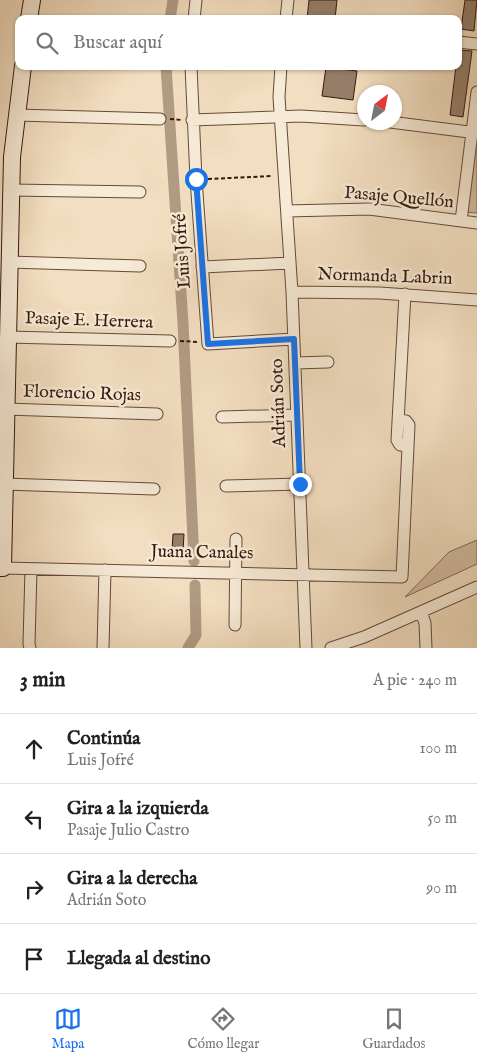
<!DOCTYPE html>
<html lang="es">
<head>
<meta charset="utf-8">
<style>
  :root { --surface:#fff; --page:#f6f6f6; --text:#222; --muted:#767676; --line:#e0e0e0; --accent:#1a73e8 }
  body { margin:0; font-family:"IM FELL English",serif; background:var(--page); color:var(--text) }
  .compass { position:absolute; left:357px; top:85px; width:45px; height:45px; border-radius:50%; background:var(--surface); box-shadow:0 1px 4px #0004; rotate:32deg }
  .stop { position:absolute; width:15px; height:15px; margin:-11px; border:4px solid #1a73e8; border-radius:50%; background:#fff }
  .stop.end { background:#1a73e8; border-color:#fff; box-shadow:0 1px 5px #0008 }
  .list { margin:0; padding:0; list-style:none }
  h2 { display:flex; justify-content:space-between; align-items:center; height:65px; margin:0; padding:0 20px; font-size:21px }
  h2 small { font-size:16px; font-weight:400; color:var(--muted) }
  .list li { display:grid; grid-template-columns:32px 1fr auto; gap:15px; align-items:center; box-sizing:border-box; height:70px; padding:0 20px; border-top:1px solid var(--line) }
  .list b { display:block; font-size:19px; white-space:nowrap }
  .list p { margin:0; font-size:16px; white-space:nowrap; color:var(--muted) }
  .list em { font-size:16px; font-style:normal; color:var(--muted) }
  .icon { flex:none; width:28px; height:28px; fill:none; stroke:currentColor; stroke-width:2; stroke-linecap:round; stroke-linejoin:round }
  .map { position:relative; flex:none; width:477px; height:648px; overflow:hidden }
  .search { position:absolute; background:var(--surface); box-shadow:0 1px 4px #0004; left:15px; right:15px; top:15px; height:55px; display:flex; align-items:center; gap:12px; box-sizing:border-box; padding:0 18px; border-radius:10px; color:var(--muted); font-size:19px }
  .sheet { height:345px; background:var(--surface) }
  nav { display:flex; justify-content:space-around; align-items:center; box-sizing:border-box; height:70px; border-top:1px solid var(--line); background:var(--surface); font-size:14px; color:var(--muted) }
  nav a { display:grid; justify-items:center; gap:2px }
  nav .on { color:var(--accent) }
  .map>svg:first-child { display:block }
  .green { fill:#d2bda2; stroke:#826b58 }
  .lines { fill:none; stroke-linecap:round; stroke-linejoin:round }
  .canal { stroke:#b19b83; stroke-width:11 }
  .building { fill:#967f6b; stroke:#33190e }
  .street-casing { stroke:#634a3a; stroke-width:13 }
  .secondary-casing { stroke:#33190e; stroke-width:18 }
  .path { stroke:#33190e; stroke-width:2; stroke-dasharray:4 2.5; stroke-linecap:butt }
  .street { stroke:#f7ead6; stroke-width:11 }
  .secondary { stroke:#f7ead6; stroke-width:16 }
  .route { stroke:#1a73e8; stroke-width:6 }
  .labels { text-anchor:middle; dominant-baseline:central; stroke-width:5; stroke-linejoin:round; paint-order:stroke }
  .street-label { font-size:18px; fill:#33190e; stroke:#f7ead6 }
</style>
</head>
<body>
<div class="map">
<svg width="477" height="648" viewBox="0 0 477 648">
  <rect width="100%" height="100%" fill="#f2dec0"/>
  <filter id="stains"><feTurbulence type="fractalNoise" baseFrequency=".004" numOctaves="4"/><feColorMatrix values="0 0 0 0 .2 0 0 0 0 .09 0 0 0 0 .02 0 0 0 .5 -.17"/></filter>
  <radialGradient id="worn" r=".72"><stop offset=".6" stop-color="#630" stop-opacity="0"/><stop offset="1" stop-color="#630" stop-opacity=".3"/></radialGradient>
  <path class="green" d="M 477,127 L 477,213 L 464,212 Z
    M 477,540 L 477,564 L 405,597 L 449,552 Z"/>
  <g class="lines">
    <path class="canal" d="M 170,19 L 173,0
      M 166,66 L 183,323 L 194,561
      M 188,648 L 196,635 L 195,585"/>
  </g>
  <path class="building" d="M 309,0 L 337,0 L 335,19 L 307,19 Z
    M 465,0 L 477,0 L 474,31 L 461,29 Z
    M 458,50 L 472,51 L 463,117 L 450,115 L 456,66 L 458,66 Z
    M 326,67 L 357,71 L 353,100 L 322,96 Z
    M 173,534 L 184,534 L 183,551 L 172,551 Z"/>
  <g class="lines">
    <g class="street-casing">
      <path id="street" d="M 194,19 L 196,0
        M 286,19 L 288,0
        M 458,42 L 477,44
        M 191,66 L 196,179 L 208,344 L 294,339
        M 281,66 L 279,97 L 292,292 L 306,648
        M 16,115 L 160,119
        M 192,120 L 301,116 L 364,120
        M 390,122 L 477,133
        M 11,190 L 140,192
        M 287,211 L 369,209 L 477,223
        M 461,221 L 477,92
        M 9,262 L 140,266
        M 202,267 L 290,263
        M 292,292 L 380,293 L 477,300
        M 405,294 L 397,440 L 400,445 L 408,446
        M 7,337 L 170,341
        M 295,363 L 328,362
        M 5,409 L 157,414
        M 222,417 L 297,415
        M 4,484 L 154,489
        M 226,486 L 300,484
        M 3,568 L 402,577 L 409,425 L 406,421 L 398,420
        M 421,612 L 425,623 L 426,648
        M 235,625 L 236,539
        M 30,648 L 29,644 L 31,569
        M 103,648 L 105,570
        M 331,648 L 364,637 L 477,587"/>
    </g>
    <g class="secondary-casing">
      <path id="secondary" d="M 29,19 L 32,0
        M 0,568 L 3,568 L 12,157 L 23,66"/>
    </g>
    <path class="path" d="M 170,119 L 182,120
      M 208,179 L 273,176
      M 180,341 L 198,342"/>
    <use href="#street" class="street"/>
    <use href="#secondary" class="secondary"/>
  </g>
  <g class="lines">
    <path class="route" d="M 196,179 L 208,344 L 294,339 L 300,484"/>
  </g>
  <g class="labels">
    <g class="street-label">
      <text transform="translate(399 198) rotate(5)">Pasaje Quellón</text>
      <text transform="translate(183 251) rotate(-94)">Luis Jofré</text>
      <text transform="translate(385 277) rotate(2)">Normanda Labrin</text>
      <text transform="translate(89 321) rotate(2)">Pasaje E. Herrera</text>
      <text transform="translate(82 394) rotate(2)">Florencio Rojas</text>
      <text transform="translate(279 403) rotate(-92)">Adrián Soto</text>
      <text transform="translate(202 553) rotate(1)">Juana Canales</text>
    </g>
  </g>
  <rect width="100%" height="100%" filter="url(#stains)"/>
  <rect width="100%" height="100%" fill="url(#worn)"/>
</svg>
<svg class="compass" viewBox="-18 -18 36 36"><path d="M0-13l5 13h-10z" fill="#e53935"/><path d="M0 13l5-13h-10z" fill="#767676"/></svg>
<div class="stop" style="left:196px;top:179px"></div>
<div class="stop end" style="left:300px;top:484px"></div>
<div class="search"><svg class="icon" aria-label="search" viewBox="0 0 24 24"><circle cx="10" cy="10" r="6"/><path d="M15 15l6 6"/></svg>Buscar aquí</div>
</div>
<section class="sheet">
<h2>3 min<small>A pie · 240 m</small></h2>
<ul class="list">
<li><svg class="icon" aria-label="ahead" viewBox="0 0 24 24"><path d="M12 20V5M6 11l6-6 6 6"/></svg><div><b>Continúa</b><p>Luis Jofré</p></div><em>100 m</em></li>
<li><svg class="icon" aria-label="left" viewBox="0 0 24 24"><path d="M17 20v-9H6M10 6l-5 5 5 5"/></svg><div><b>Gira a la izquierda</b><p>Pasaje Julio Castro</p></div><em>50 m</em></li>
<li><svg class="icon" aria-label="right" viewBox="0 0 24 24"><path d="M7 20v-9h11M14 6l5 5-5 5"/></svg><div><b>Gira a la derecha</b><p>Adrián Soto</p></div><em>90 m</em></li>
<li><svg class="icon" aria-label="arrive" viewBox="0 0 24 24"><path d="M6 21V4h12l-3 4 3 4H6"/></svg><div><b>Llegada al destino</b></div></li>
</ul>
</section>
<nav>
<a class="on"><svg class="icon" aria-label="map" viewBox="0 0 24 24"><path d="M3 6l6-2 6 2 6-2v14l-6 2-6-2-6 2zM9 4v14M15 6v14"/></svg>Mapa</a>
<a><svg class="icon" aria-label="directions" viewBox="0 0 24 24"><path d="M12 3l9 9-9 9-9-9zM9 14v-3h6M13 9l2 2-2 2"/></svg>Cómo llegar</a>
<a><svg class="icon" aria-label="saved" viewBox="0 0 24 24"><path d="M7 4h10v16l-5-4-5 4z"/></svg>Guardados</a>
</nav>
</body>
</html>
